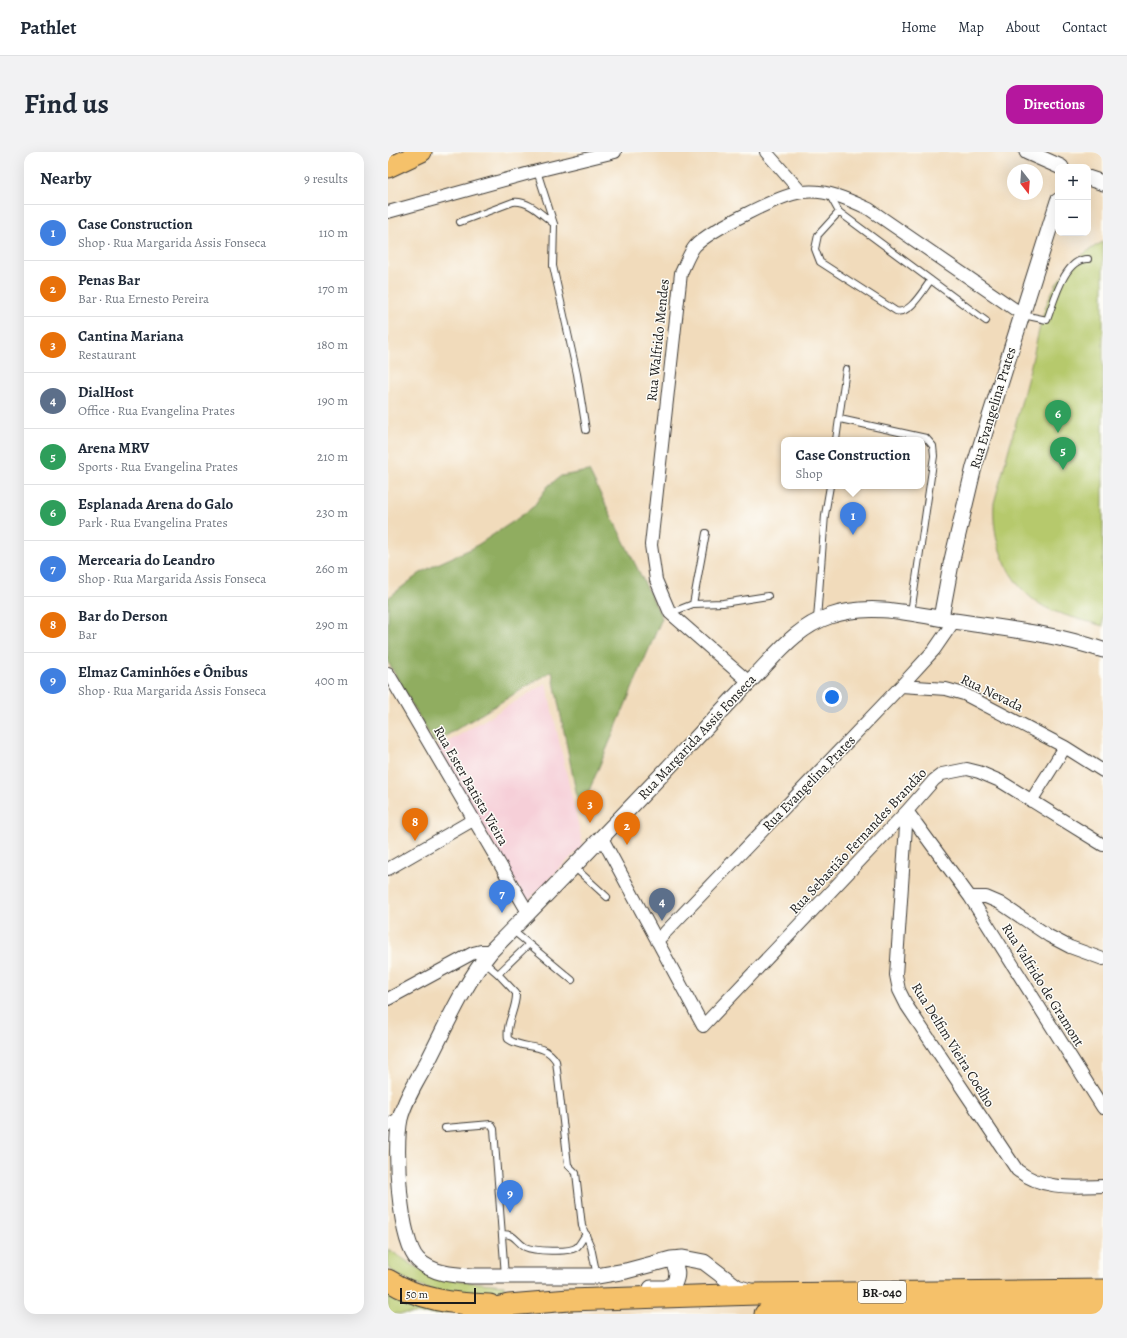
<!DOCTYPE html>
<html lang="en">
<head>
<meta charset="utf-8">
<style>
  :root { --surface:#fff; --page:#f2f2f3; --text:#1f2937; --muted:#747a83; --line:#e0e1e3; --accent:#b5179e }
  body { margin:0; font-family:Alegreya,serif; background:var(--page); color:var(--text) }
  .controls { position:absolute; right:12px; top:12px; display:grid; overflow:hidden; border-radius:8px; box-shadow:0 4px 16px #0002 }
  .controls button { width:36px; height:36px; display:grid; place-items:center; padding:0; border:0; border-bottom:1px solid var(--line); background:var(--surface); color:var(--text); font:20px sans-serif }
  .compass { position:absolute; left:619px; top:12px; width:36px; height:36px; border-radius:50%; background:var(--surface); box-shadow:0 4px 16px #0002; rotate:163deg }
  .scale { position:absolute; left:12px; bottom:10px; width:76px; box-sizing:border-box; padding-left:4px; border:2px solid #1c1c1c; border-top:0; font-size:11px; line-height:14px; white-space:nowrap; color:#1c1c1c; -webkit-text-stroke:3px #fdfcf7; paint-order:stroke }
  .you { position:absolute; left:444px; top:545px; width:14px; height:14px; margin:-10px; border:3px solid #fff; border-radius:50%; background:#1a73e8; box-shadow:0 0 0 6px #1a73e833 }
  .badge { display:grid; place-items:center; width:26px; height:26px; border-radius:50%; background:var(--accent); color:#fff; font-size:13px; font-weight:700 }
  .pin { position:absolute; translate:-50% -33px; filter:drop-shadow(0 1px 2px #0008) }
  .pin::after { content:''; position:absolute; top:21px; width:14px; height:12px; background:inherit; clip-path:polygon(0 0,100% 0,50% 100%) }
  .popup { position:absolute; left:393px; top:285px; width:144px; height:52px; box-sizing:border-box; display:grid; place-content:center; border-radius:8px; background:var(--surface); filter:drop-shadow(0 1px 3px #0005); font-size:13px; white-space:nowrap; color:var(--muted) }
  .popup b { font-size:15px; color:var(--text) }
  .popup::after { content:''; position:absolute; left:50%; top:100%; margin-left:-8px; border:8px solid transparent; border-top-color:var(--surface) }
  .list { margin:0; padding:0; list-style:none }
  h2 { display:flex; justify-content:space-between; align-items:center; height:52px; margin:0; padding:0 16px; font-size:17px }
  h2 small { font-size:13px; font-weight:400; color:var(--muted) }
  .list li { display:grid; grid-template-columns:26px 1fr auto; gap:12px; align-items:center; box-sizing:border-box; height:56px; padding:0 16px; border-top:1px solid var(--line) }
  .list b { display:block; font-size:15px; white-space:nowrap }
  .list p { margin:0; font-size:13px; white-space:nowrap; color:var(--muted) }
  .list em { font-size:13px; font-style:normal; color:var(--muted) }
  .map { position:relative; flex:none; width:715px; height:1162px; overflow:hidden; border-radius:12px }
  header { display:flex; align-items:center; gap:24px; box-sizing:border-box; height:56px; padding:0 20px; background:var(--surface); border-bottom:1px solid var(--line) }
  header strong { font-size:19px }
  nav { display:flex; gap:22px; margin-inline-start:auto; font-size:14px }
  .intro { display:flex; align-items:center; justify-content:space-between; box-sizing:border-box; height:96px; padding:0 24px }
  h1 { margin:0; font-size:28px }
  .button { padding:10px 18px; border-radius:12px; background:var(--accent); color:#fff; font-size:14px; font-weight:700 }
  main { display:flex; gap:24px; padding:0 24px }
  aside { flex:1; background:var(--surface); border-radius:12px; box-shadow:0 4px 16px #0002 }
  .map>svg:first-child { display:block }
  .built { fill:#f6cfd8 }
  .green { fill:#b6c96c; stroke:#697244 }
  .forest { fill:#90ad60; stroke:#56643e }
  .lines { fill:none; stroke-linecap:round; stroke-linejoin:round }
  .service-casing { stroke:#3c3934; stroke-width:8 }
  .minor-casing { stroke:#3c3934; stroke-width:14 }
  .tertiary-casing { stroke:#3c3934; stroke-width:17 }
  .trunk-casing { stroke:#3c3934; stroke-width:21 }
  .motorway-casing { stroke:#3c3934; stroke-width:23 }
  .service { stroke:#fff; stroke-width:6 }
  .minor { stroke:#fff; stroke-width:12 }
  .tertiary { stroke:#fff; stroke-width:15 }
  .trunk { stroke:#f5c16b; stroke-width:19 }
  .motorway { stroke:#f5c16b; stroke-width:21 }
  .labels { text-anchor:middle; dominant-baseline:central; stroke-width:3; stroke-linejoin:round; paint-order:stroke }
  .shield { fill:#fdfcf7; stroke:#605f5e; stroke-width:1 }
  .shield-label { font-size:13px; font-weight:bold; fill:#1c1c1c }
  .street-label { font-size:14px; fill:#1c1c1c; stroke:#fdfcf7 }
</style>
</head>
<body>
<header>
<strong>Pathlet</strong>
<nav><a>Home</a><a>Map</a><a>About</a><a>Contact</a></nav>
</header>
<div class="intro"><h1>Find us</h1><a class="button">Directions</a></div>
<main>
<aside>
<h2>Nearby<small>9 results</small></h2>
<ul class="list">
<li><span class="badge" style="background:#3f7fe0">1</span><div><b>Case Construction</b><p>Shop · Rua Margarida Assis Fonseca</p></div><em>110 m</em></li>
<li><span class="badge" style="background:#e8710a">2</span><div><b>Penas Bar</b><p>Bar · Rua Ernesto Pereira</p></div><em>170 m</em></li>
<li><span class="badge" style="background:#e8710a">3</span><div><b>Cantina Mariana</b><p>Restaurant</p></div><em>180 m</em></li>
<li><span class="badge" style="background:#5c6f8a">4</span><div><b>DialHost</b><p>Office · Rua Evangelina Prates</p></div><em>190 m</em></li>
<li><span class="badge" style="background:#2e9e5b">5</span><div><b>Arena MRV</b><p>Sports · Rua Evangelina Prates</p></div><em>210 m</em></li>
<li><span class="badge" style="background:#2e9e5b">6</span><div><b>Esplanada Arena do Galo</b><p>Park · Rua Evangelina Prates</p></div><em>230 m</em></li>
<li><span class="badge" style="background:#3f7fe0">7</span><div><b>Mercearia do Leandro</b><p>Shop · Rua Margarida Assis Fonseca</p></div><em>260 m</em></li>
<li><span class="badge" style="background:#e8710a">8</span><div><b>Bar do Derson</b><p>Bar</p></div><em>290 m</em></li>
<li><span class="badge" style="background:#3f7fe0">9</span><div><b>Elmaz Caminhões e Ônibus</b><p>Shop · Rua Margarida Assis Fonseca</p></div><em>400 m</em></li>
</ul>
</aside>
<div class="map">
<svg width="715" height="1162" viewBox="0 0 715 1162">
  <rect width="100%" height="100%" fill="#fdfcf7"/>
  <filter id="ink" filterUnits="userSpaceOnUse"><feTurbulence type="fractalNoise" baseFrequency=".025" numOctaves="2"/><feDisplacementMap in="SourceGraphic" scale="8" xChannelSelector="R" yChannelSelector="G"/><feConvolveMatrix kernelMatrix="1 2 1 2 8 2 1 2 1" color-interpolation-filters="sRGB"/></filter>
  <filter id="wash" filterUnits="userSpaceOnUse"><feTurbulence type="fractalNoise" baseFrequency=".012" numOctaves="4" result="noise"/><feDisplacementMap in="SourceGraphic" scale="16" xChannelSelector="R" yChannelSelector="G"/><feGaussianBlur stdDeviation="0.9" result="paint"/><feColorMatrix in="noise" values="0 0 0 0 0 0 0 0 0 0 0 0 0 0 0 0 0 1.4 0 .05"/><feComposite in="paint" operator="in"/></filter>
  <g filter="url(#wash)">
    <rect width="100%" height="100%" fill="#f1dbbb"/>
    <path class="built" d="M 158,531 L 195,693 L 139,750 L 48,597 Z"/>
    <path class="green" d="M 715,90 L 715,474 C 699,469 681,465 665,459 C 623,442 603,393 606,351 C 619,305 631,259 643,213 C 649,189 653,162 664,140 C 675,118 693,101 715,90 Z
      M 0,1097 L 37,1121 L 80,1130 L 116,1133 L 117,1139 C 102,1141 86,1144 71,1143 C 47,1143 19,1130 0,1116 Z
      M 0,1132 L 65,1159 L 49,1162 L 0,1162 Z"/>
    <path class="forest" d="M 201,319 L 274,466 L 192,660 L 164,519 L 46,591 L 0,510 L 0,446 L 31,422 L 47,413 L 85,396 L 126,369 L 145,355 L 160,334 L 173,324 Z"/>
  </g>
  <g filter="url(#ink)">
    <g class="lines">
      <g class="service-casing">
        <path id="service" d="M 149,19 L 166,72 L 165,114 L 189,222 L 198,278
          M 441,42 L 451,60 L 598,169
          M 451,60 L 430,83 L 427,97 L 432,110 L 508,159 C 522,163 535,138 543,128
          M 72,70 L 125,50 C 141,48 154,63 166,72
          M 635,163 L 659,168 C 666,150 676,106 700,107
          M 452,267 L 538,286 L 545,294 L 546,304 L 523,461
          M 448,288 L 458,217
          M 305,452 L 335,451 L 380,444
          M 282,461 L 305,452 L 318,381
          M 429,467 L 437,363 L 442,334
          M 186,715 L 219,745
          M 124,778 L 141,792
          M 95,809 L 110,822 L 128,841 C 129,857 117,871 120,887 C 136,899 156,889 168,909 L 180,1013 L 188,1021 L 194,1074 L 203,1095 L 209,1124
          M 110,822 L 141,792 L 184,828
          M 57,976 L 103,972 L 106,977 L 117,1124
          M 114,1082 C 128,1082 127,1089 137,1095 C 145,1099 182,1101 189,1095 C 192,1092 195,1086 198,1082"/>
      </g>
      <g class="minor-casing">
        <path id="minor" d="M 378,0 L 413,40
          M 0,60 L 149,19 L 227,0
          M 0,521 L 141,762
          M 361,530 L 282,461 L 268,428 L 263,393 L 293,121 C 297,113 301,101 307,94 C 322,78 392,43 414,40 C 438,37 460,47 481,57 L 635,163
          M 513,534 L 558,537 L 576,542 L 677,595 L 715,619
          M 643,649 L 677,595
          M 519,659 L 508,823 L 511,838 L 519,854 L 629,1018 C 654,1038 685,1035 715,1034
          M 519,659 L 582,745 L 598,745 L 612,751 L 661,784 L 682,795 L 715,807
          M 214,686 L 315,874 L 519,659 L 546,628 L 554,622 L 579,617 L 591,620 L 612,629 L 715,693
          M 0,717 L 85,668
          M 582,745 L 715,956
          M 269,789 L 513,534 L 546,498 L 566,469
          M 0,847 L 85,801 L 93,799 L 103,799
          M 0,973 L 12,966"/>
      </g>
      <g class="tertiary-casing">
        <path id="tertiary" d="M 639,0 L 673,15
          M 700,26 L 715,31
          M 553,466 L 563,412 L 586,315 L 670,49
          M 263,1136 L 278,1136 L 286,1132 C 291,1122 289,1116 283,1107
          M 362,1139 L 349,1135 L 316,1110 L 295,1106 L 283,1107 L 238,1119 L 209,1124 L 84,1124 C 65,1123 45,1122 30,1108 C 11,1090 6,994 12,967 C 17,947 30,927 40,909 C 59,872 76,832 103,799 C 168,733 232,667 296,599 C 320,574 344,547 369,522 C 391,499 411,474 442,464 C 483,450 526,462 566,469 C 619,477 664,481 715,498"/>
      </g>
      <g class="trunk-casing">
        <path id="trunk" d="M 0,16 L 34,0"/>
      </g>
      <g class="motorway-casing">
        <path id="motorway" d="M 0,1128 C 31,1148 66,1152 102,1153
          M 84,1162 L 121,1153 L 181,1148 L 369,1142 L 715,1138
          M 377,1162 L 539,1155 L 715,1155"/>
      </g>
      <use href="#service" class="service"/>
      <use href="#minor" class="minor"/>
      <use href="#tertiary" class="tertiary"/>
      <use href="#trunk" class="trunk"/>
      <use href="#motorway" class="motorway"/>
    </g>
  </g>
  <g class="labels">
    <rect class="shield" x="470" y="1129" width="48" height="22" rx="3"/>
    <g class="shield-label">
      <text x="494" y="1140">BR-040</text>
    </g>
    <g class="street-label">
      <text transform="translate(270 188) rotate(-84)">Rua Walfrido Mendes</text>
      <text transform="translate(605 256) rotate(-73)">Rua Evangelina Prates</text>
      <text transform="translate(604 541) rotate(26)">Rua Nevada</text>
      <text transform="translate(309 585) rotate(-47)">Rua Margarida Assis Fonseca</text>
      <text transform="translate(421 631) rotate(-46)">Rua Evangelina Prates</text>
      <text transform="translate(83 634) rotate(60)">Rua Ester Batista Vieira</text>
      <text transform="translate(470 689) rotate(-47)">Rua Sebastião Fernandes Brandão</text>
      <text transform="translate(655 833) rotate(58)">Rua Valfrido de Gramont</text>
      <text transform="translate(565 893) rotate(58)">Rua Delfim Vieira Coelho</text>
    </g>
  </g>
</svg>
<div class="controls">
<button>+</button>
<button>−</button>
</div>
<svg class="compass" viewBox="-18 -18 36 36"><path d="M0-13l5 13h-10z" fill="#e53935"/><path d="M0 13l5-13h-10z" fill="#747a83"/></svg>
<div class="scale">50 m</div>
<div class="you"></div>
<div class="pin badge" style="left:465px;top:383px;background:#3f7fe0">1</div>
<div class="popup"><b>Case Construction</b>Shop</div>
<div class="pin badge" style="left:239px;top:693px;background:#e8710a">2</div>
<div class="pin badge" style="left:202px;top:671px;background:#e8710a">3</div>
<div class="pin badge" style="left:274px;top:769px;background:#5c6f8a">4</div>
<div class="pin badge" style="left:675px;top:318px;background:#2e9e5b">5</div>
<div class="pin badge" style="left:670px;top:281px;background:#2e9e5b">6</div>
<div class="pin badge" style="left:114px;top:761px;background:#3f7fe0">7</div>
<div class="pin badge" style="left:27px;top:689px;background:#e8710a">8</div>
<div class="pin badge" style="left:122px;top:1061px;background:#3f7fe0">9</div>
</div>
</main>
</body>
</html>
